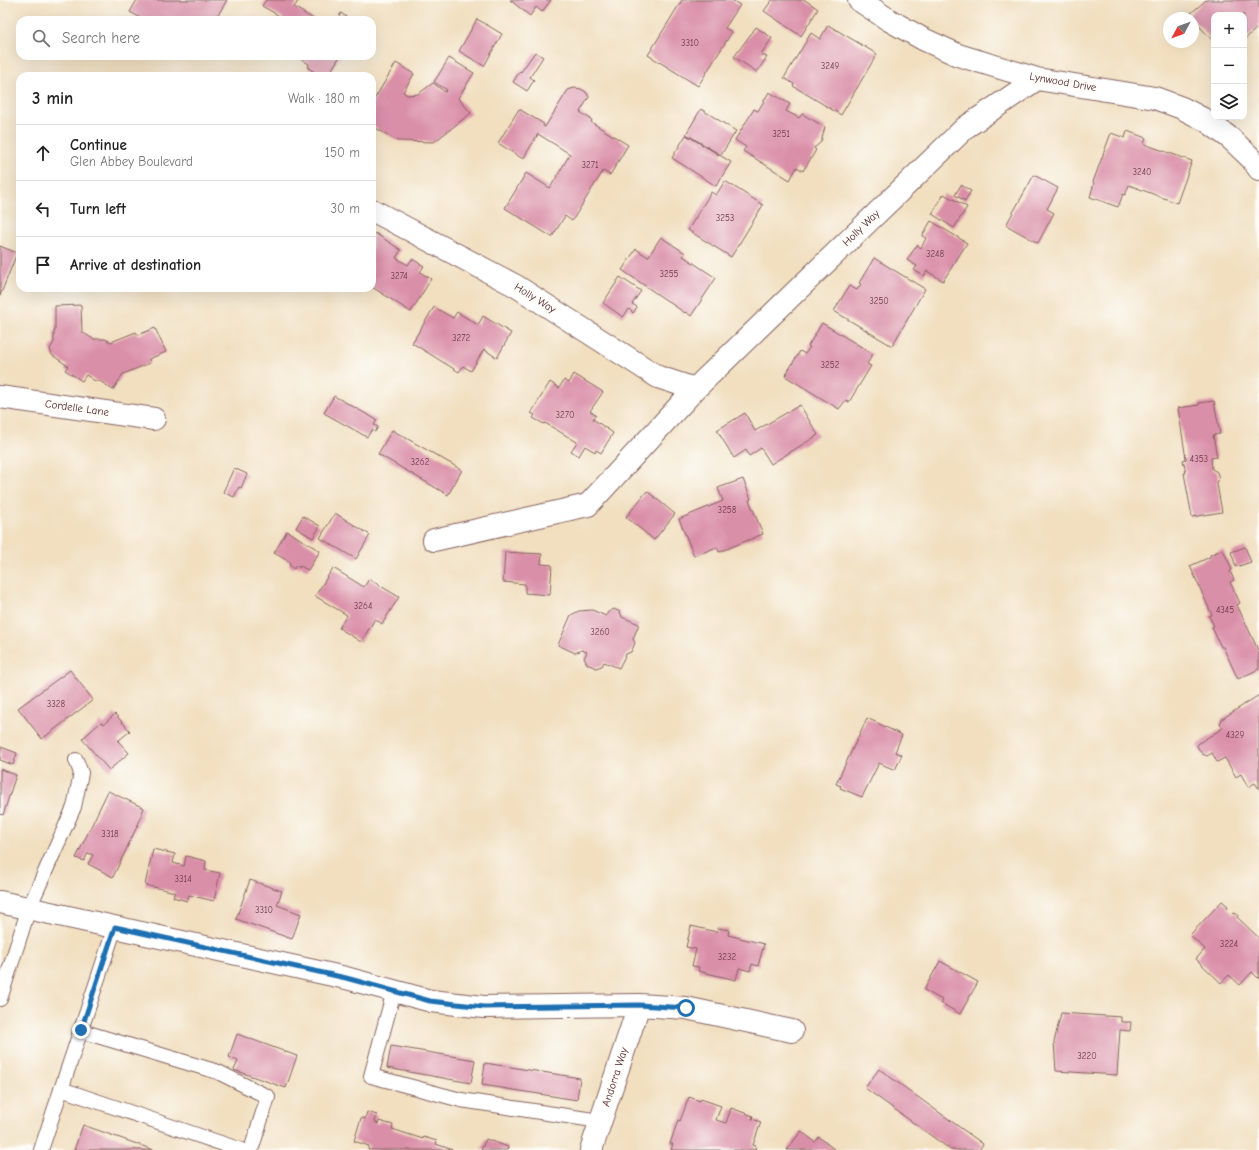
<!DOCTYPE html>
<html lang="en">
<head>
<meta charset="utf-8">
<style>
  :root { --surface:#fff; --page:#f6f6f6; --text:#222; --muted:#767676; --line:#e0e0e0 }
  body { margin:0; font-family:"Comic Neue",sans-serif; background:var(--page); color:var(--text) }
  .controls { position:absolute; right:12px; top:12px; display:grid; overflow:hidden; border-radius:8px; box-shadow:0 4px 16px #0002 }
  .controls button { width:36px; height:36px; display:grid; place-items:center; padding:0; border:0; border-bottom:1px solid var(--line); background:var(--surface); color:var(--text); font:20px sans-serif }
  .compass { position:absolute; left:1163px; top:12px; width:36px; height:36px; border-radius:50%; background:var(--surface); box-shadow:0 4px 16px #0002; rotate:229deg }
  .stop { position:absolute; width:12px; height:12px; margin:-9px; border:3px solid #1f6fb2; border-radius:50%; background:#fff }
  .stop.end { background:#1f6fb2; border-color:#fff; box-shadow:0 1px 4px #0008 }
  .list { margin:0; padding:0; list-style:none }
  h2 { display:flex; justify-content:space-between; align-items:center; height:52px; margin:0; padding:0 16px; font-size:17px }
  h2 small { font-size:13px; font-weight:400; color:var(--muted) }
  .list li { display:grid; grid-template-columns:26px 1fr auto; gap:12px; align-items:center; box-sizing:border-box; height:56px; padding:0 16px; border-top:1px solid var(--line) }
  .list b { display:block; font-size:15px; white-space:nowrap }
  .list p { margin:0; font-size:13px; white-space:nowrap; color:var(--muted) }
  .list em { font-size:13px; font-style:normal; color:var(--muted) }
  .icon { flex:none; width:22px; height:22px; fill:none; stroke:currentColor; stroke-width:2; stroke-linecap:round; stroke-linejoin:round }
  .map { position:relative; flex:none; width:1259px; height:1150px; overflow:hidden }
  .search { position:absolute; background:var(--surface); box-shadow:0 4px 16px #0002; left:16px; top:16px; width:360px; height:44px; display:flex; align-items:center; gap:10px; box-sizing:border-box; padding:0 14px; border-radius:12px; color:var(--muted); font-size:15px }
  .panel { position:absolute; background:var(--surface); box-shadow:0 4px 16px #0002; left:16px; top:72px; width:360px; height:220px; border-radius:12px }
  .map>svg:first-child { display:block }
  .building { fill:#da8fa9 }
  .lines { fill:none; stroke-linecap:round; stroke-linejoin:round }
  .lane-casing { stroke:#84625f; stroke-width:16 }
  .street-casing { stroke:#84625f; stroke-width:24 }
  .secondary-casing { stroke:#84625f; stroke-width:24 }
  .lane { stroke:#fff; stroke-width:14 }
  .street { stroke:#fff; stroke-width:22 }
  .secondary { stroke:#fff; stroke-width:22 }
  .route { stroke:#1f6fb2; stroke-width:5 }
  .labels { text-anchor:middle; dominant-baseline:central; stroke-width:4; stroke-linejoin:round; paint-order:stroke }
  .number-label { font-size:9px; fill:#6e3b4a }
  .street-label { font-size:11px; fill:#4a1f2b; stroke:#fdfcf7 }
</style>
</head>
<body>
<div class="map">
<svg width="1259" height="1150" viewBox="0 0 1259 1150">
  <rect width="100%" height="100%" fill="#fdfcf7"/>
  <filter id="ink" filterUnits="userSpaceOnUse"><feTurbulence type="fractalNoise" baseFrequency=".025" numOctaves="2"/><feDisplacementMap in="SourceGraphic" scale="8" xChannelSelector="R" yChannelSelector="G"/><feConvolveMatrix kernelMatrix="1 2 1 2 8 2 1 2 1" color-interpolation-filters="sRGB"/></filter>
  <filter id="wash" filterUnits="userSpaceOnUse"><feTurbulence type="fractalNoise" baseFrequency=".012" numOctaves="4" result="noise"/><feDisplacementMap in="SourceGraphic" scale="16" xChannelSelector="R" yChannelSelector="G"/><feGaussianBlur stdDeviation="0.9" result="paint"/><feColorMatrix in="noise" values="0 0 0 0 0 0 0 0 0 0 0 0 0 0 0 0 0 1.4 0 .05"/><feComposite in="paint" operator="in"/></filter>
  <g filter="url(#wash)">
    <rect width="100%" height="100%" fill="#f1dfc0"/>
    <g id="blocks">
      <path class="building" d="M 137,0 L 227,0 L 218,15 L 216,14 L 213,20 L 144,20 L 130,12 Z
        M 266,0 L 299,0 L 294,7 L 315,20 L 282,20 L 283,18 L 262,6 Z
        M 510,0 L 551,0 L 542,12 L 536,7 L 530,16 Z
        M 682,0 L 732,0 L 740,5 L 725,28 L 732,32 L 698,86 L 648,55 Z
        M 772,0 L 805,0 L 818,9 L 801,36 L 764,11 Z
        M 1206,0 L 1259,0 L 1259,26 L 1244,40 L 1244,15 L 1214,15 L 1214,42 L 1189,15 Z
        M 341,13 L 351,20 L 337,20 Z
        M 477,19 L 502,34 L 484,66 L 459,51 Z
        M 828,25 L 877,54 L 841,115 L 793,86 L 794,84 L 784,78 L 811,33 L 820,39 Z
        M 756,27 L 772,38 L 761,54 L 767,57 L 757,72 L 734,57 Z
        M 535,52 L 543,57 L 530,77 L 534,80 L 527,91 L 513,82 L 520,71 L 521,72 Z
        M 296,56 L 340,56 L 328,76 L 321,76 L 308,68 L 309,64 Z
        M 449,58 L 474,73 L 458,98 L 471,113 L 434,142 L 398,141 L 372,126 L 372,103 L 396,63 L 414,74 L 403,92 L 407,95 L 418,94 L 433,83 L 445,92 L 447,90 L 434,82 Z
        M 574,88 L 581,89 L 586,92 L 589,97 L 580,112 L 592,120 L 591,122 L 628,145 L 610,175 L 603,171 L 572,221 L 565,216 L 552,237 L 505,208 L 526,173 L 550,188 L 570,154 L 538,134 L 523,159 L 498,143 L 519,109 L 544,124 L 543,126 L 545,127 L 568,90 Z
        M 769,92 L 790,104 L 786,111 L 799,118 L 802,114 L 825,127 L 821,142 L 814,148 L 816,150 L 803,171 L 797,167 L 790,180 L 743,151 L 746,147 L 735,140 L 754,109 L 758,111 Z
        M 701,109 L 736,131 L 721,155 L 686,134 Z
        M 1127,131 L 1146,138 L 1144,144 L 1192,161 L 1177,203 L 1129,185 L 1125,195 L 1123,194 L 1118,207 L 1090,197 L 1094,183 L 1093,182 L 1111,133 L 1125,138 Z
        M 686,135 L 731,162 L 716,186 L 672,158 Z
        M 1034,175 L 1058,188 L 1047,209 L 1054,213 L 1038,243 L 1006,225 Z
        M 725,181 L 763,205 L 731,257 L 688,230 L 711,192 L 716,195 Z
        M 961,185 L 971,191 L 965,201 L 955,195 Z
        M 944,194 L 967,207 L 954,228 L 932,214 Z
        M 931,221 L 967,243 L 943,281 L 927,271 L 924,276 L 914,270 L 917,266 L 907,260 L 917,245 L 921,248 L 926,238 L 922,236 Z
        M 375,233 L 401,250 L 396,258 L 408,265 L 412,259 L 424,266 L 420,272 L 431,279 L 411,312 L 372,287 L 372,238 Z
        M 661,237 L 685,253 L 683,256 L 716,278 L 691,316 L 686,312 L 685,313 L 622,270 L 636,249 L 648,257 Z
        M 0,246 L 17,253 L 0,296 Z
        M 874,258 L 925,289 L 892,346 L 834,311 L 849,286 L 857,290 L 861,284 L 859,283 Z
        M 620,277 L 641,291 L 632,304 L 637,307 L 633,313 L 629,309 L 623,317 L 603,303 Z
        M 81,305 L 82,332 L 93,339 L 105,339 L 111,342 L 136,332 L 138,335 L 155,328 L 166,352 L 149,359 L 150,363 L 123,374 L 113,390 L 100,381 L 95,381 L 86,375 L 82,381 L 65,370 L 68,366 L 52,355 L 50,349 L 54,342 L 54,331 L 55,331 L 55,306 Z
        M 434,307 L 453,318 L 457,312 L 478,325 L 483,316 L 511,333 L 497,358 L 484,349 L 471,371 L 463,366 L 459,372 L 412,343 Z
        M 822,323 L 873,354 L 867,364 L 871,366 L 849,402 L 846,400 L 839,409 L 785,376 L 800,351 L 805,354 L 810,347 L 808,346 Z
        M 574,374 L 603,392 L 590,411 L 596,415 L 593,419 L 613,433 L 601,453 L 596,450 L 595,452 L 585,446 L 579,456 L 571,451 L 577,442 L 545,423 L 544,424 L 533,418 L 535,415 L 531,413 L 550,382 L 559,388 L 564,380 L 569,383 Z
        M 334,396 L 377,420 L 374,425 L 378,427 L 375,432 L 372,430 L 367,437 L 324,413 Z
        M 1214,401 L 1220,434 L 1213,435 L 1217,457 L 1211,458 L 1212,469 L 1217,472 L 1219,479 L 1216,482 L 1217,484 L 1222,512 L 1192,517 L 1184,473 L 1186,473 L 1183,460 L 1186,459 L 1178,408 L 1199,405 L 1199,403 Z
        M 800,405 L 818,435 L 771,464 L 761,448 L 749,456 L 746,450 L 734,458 L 717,430 L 745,413 L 755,431 Z
        M 392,430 L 462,470 L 448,495 L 378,454 Z
        M 234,468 L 247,474 L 241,488 L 239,487 L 234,497 L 223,492 Z
        M 743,479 L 751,499 L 749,500 L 763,534 L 719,552 L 717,547 L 694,556 L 679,519 L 723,501 L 718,488 Z
        M 647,491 L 675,514 L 654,540 L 626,517 Z
        M 335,513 L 370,535 L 356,559 L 320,538 Z
        M 303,516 L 320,526 L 313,538 L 296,528 Z
        M 287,531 L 320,551 L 308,570 L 300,566 L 299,568 L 296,565 L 294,569 L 289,565 L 290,562 L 274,553 Z
        M 1245,547 L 1251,562 L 1236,567 L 1231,552 Z
        M 1223,549 L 1232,570 L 1230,571 L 1234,580 L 1230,582 L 1240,603 L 1237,605 L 1259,652 L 1259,669 L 1238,679 L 1223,647 L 1221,647 L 1212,627 L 1214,626 L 1209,616 L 1212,615 L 1190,566 L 1210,557 L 1210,555 Z
        M 505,552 L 542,554 L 541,564 L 552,565 L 550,595 L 525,593 L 525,584 L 503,582 Z
        M 333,568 L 364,587 L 369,579 L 399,597 L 382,624 L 375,619 L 361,642 L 339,628 L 347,615 L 315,596 Z
        M 614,609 L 620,612 L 622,617 L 639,624 L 633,639 L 635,643 L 631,652 L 626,654 L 619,668 L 604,662 L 602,666 L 596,668 L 587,664 L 584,658 L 587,652 L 582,650 L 575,653 L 558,645 L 571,615 L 579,611 L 592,610 L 606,616 L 608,612 Z
        M 70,670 L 93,700 L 42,739 L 18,708 Z
        M 1259,695 L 1259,789 L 1255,783 L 1248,787 L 1241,774 L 1236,777 L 1225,758 L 1217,762 L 1212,753 L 1207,756 L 1202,754 L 1197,746 L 1199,743 L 1223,728 L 1220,724 L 1222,719 Z
        M 115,714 L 130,731 L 118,741 L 129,753 L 109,770 L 82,739 L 101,722 L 104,724 Z
        M 867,718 L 902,735 L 895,752 L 902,755 L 895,770 L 879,763 L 862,797 L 840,788 L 841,786 L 836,784 Z
        M 1,747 L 17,753 L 13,765 L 0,760 Z
        M 0,769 L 16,775 L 3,815 L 0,814 Z
        M 108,791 L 144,808 L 141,815 L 142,816 L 113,877 L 88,864 L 93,855 L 88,853 L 84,861 L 76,858 Z
        M 153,849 L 175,854 L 173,863 L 184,866 L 186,856 L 206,861 L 205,870 L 220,873 L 214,901 L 189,895 L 187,901 L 173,897 L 175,892 L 145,885 Z
        M 250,880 L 282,891 L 277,905 L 301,914 L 292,939 L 236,919 Z
        M 1222,901 L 1228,906 L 1227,908 L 1233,914 L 1235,913 L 1238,915 L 1237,917 L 1259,938 L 1259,979 L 1252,972 L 1240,985 L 1229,975 L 1221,983 L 1196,959 L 1205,949 L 1190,935 Z
        M 691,926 L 717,932 L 718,928 L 729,930 L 728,935 L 764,944 L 758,966 L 752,964 L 750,971 L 739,968 L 736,980 L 698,971 L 699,967 L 692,966 L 696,949 L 686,947 Z
        M 940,961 L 978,982 L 960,1014 L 941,1003 L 942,1000 L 924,990 Z
        M 1061,1013 L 1121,1017 L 1121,1022 L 1131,1022 L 1130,1031 L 1120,1030 L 1117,1075 L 1056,1071 L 1054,1042 Z
        M 237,1034 L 297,1056 L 286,1088 L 234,1070 L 238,1061 L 229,1057 Z
        M 391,1046 L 475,1060 L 471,1083 L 387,1068 Z
        M 485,1063 L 580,1078 L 577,1100 L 482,1085 Z
        M 879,1069 L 983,1144 L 979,1150 L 951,1150 L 865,1088 Z
        M 689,1097 L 700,1101 L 701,1099 L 721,1106 L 716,1120 L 726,1123 L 731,1108 L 753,1116 L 752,1119 L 761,1122 L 753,1145 L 756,1146 L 755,1150 L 671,1150 L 673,1144 L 670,1144 L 678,1120 L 680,1121 Z
        M 367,1112 L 377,1115 L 375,1122 L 378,1124 L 379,1121 L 393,1125 L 392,1129 L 423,1139 L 423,1137 L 437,1141 L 436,1144 L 453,1150 L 368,1150 L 369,1146 L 354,1141 L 361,1118 L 365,1119 Z
        M 83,1125 L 154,1150 L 74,1150 Z
        M 801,1131 L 815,1142 L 819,1137 L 835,1150 L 787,1150 Z
        M 486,1139 L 508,1147 L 507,1150 L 481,1150 Z"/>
    </g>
  </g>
  <g filter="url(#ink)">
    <use href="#blocks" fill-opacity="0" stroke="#84625f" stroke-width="1"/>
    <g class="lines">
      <g class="lane-casing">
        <path id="lane" d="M 394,991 L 371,1076 L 461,1100 L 600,1121
          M 0,999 L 29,908 L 74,807 L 81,773 L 76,760
          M 81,1031 L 218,1072 L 268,1097 L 251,1150
          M 61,1089 L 241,1150
          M 41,1150 L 115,927"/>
      </g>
      <g class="street-casing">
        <path id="street" d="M 859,0 L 889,20 L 923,39 L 958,55 L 1037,79 L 1155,98 L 1182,108 L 1207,121 L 1230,138 L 1251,158 L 1259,169
          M 372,210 L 516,286 L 658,377 L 695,389
          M 0,397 L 154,419
          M 434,540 L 588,505 L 695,389 L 966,127 L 1037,79"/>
      </g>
      <g class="secondary-casing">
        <path id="secondary" d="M 0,902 L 346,978 L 431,1001 L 484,1007 L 639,1005 L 686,1008 L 792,1031
          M 591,1150 L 639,1005"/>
      </g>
      <use href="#lane" class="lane"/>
      <use href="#street" class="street"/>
      <use href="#secondary" class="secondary"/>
    </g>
  </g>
  <g class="lines" filter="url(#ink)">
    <path class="route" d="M 81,1030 L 115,927 L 346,978 L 430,1001 L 484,1007 L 639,1005 L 686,1008"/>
  </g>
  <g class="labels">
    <g class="number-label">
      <text x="690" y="43">3310</text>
      <text x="830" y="66">3249</text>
      <text x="781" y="134">3251</text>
      <text x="590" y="165">3271</text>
      <text x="1142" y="172">3240</text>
      <text x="725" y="218">3253</text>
      <text x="935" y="254">3248</text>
      <text x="669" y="274">3255</text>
      <text x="399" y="276">3274</text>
      <text x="879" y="301">3250</text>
      <text x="461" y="338">3272</text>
      <text x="830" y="365">3252</text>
      <text x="565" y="415">3270</text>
      <text x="1199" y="459">4353</text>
      <text x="420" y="462">3262</text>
      <text x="727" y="510">3258</text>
      <text x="363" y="606">3264</text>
      <text x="1225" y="610">4345</text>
      <text x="600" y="632">3260</text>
      <text x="56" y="704">3328</text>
      <text x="1235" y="735">4329</text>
      <text x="110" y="834">3318</text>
      <text x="183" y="879">3314</text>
      <text x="264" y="910">3310</text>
      <text x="1229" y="944">3224</text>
      <text x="727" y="957">3232</text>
      <text x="1087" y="1056">3220</text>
    </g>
    <g class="street-label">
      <text transform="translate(1063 82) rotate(10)">Lynwood Drive</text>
      <text transform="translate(861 228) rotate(-44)">Holly Way</text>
      <text transform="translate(535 298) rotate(32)">Holly Way</text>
      <text transform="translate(77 408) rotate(8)">Cordelle Lane</text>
      <text transform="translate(615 1077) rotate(-72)">Andorra Way</text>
    </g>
  </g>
</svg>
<div class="controls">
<button>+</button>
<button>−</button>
<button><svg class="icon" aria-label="layers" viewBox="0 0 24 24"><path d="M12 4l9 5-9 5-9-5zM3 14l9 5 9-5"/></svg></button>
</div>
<svg class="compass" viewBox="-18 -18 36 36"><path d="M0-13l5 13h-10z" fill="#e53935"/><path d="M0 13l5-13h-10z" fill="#767676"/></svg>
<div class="stop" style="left:686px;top:1008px"></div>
<div class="stop end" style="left:81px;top:1030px"></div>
<div class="search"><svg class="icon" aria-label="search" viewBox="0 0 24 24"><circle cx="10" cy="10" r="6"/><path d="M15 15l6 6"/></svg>Search here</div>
<section class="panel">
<h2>3 min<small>Walk · 180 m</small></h2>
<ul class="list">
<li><svg class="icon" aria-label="ahead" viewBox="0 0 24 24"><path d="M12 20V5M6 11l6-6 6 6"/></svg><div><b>Continue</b><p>Glen Abbey Boulevard</p></div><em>150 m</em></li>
<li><svg class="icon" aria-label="left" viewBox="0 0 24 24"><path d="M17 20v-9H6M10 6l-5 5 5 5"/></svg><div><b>Turn left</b></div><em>30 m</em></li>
<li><svg class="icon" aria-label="arrive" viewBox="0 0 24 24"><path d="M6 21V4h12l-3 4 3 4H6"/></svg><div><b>Arrive at destination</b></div></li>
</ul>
</section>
</div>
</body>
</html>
